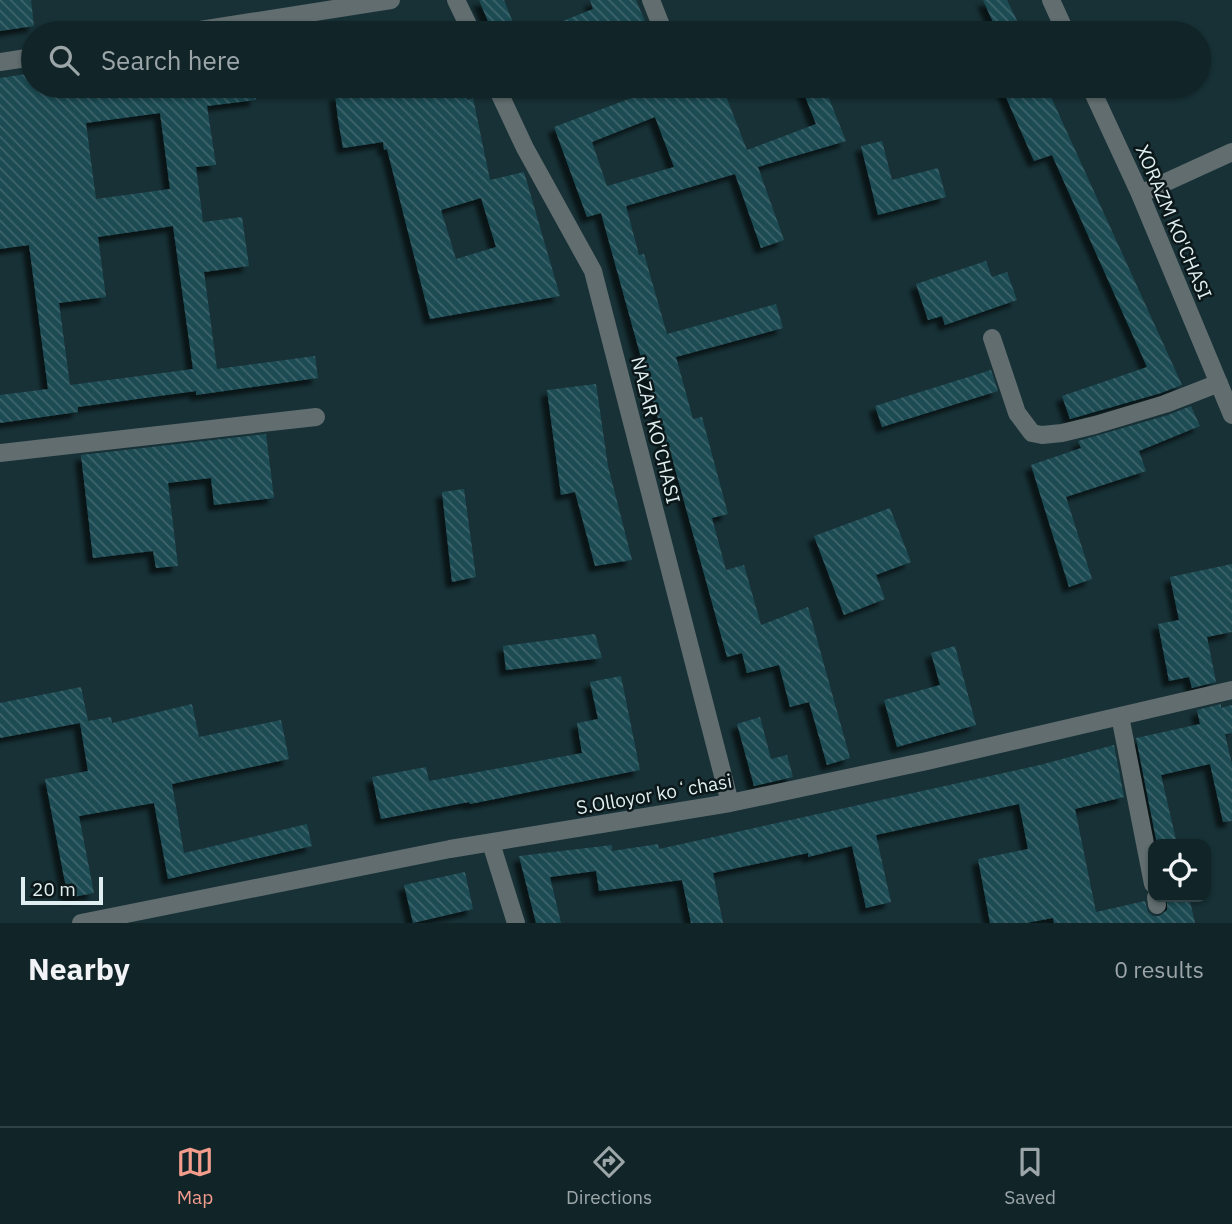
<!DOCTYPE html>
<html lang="en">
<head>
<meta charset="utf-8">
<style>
  :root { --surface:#112528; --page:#1a2d30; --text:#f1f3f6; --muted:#9ca5a8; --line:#304245; --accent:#f49d8d }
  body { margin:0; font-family:"IBM Plex Sans",sans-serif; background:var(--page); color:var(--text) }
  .controls { position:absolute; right:21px; bottom:21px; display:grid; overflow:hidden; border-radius:14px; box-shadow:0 2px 5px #0004 }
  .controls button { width:63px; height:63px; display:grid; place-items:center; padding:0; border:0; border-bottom:2px solid var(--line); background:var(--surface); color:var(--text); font:35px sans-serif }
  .scale { position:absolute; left:21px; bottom:18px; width:82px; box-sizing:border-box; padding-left:7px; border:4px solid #dfeef0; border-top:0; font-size:19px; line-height:24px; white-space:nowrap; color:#dfeef0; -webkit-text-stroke:5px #0c1719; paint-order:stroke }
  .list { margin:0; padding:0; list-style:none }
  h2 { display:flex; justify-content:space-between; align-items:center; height:91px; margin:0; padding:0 28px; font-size:30px }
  h2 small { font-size:23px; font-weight:400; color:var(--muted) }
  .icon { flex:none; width:38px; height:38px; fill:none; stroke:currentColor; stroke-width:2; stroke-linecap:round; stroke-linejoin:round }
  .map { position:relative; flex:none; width:1232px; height:923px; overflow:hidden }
  .search { position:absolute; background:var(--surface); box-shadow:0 2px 5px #0004; left:21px; right:21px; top:21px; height:77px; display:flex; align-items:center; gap:18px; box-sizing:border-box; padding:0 24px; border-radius:38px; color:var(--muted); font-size:26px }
  .sheet { height:203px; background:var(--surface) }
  nav { display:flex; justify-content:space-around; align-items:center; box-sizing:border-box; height:98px; border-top:2px solid var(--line); background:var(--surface); font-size:19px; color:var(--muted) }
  nav a { display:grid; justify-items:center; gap:4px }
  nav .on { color:var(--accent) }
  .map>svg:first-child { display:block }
  .building { fill:url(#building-back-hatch); fill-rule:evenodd; filter:url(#shadow) }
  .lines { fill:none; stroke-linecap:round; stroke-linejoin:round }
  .minor { stroke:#616d6f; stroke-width:18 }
  .labels { text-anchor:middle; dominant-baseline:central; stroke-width:5; stroke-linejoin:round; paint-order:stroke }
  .street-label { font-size:19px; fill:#dfeef0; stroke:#0c1719 }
</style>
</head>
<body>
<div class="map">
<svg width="1232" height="923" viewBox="0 0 1232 923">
  <defs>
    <pattern id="building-back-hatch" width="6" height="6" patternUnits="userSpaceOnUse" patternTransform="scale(1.75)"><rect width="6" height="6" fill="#1e4b53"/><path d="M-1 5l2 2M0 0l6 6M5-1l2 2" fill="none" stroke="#3e656c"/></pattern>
    <filter id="shadow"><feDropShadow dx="-6" dy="6" stdDeviation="2" flood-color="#0009"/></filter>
  </defs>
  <rect width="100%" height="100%" fill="#173136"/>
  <path class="building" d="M 0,0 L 31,0 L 34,26 L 0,31 Z
    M 479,0 L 504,0 L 517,33 L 493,33 Z
    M 590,0 L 636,0 L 650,33 L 535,33 L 535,32 L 593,9 Z
    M 983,0 L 1007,0 L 1023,33 L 998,33 Z
    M 33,73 L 33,86 L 255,86 L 256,100 L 207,106 L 216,165 L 196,167 L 203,222 L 242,217 L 249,266 L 204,272 L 217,369 L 315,356 L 318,378 L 196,395 L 196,391 L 78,407 L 78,412 L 0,423 L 0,395 L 48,389 L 29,245 L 0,249 L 0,78 ZM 160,113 L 170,189 L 96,199 L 86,123 ZM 173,226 L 193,369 L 70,385 L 59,303 L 106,297 L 98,237 Z
    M 395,86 L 462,86 L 467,100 L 473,98 L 490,180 L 524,172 L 560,296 L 430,319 L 387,149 L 384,150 L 383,142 L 343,148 L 338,119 L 335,95 ZM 481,198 L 496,247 L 456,259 L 441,210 Z
    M 639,86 L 722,86 L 747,150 L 816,124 L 801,86 L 824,86 L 846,141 L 758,167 L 784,240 L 761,248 L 735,174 L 626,206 L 639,255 L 644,254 L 667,334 L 776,304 L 783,328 L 676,357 L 693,419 L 702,417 L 728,514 L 712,518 L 726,570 L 744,565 L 761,625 L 808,607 L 850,758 L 827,765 L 809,702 L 790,707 L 779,665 L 747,673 L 742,653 L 727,657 L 669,447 L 666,448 L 601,213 L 587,217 L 554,127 L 642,94 ZM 655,117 L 674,167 L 607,186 L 592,142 Z
    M 1001,86 L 1046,86 L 1182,385 L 1161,393 L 1070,419 L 1062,396 L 1147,367 L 1052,155 L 1034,161 Z
    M 882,141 L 892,180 L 938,168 L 946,197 L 878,215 L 861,146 Z
    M 986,261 L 992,277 L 1007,272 L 1017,300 L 945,325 L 942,316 L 928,320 L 916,284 Z
    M 991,370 L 998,391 L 882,427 L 875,406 Z
    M 596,384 L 608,466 L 632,560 L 595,566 L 575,492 L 561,495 L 547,390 Z
    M 1191,406 L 1200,426 L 1139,451 L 1146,471 L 1066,497 L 1092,579 L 1069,587 L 1031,465 L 1081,448 L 1078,441 L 1168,415 Z
    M 266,434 L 274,498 L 214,505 L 211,478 L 168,483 L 178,566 L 156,568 L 153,551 L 93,558 L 81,455 Z
    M 464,489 L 476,577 L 452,582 L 442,492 Z
    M 890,508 L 911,562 L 876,575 L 885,599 L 844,615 L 814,536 Z
    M 1232,564 L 1232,632 L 1207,637 L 1216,682 L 1192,688 L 1189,677 L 1169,681 L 1158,624 L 1179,620 L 1170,577 Z
    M 595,634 L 602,658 L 506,670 L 503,646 Z
    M 955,646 L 976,725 L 897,747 L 884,700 L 940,685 L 931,653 Z
    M 621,676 L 640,770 L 470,804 L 469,802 L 381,819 L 372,777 L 426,767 L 429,781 L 582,753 L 577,723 L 598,719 L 590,682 Z
    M 81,687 L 88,721 L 111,717 L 112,723 L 192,704 L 199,737 L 281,720 L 289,759 L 172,784 L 184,853 L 307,824 L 312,846 L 168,879 L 154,803 L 79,816 L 94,893 L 68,898 L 45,779 L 88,771 L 80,723 L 0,738 L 0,703 Z
    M 1221,704 L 1221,708 L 1232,705 L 1232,733 L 1225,734 L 1232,764 L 1232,821 L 1223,822 L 1210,764 L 1161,775 L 1177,844 L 1157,844 L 1136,738 L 1200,724 L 1197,710 Z
    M 760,717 L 771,759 L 787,755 L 793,777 L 754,786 L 737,724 Z
    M 1114,745 L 1124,797 L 1075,809 L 1096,912 L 1145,901 L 1148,912 L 1153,916 L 1159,916 L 1167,910 L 1167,897 L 1189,897 L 1195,923 L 1054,923 L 1053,918 L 1026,923 L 990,923 L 978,859 L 1028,849 L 1019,804 L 876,835 L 891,902 L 866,908 L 852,846 L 808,857 L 808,853 L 713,873 L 723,923 L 691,923 L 682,880 L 599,891 L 596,871 L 550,877 L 561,923 L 536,923 L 519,856 L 612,845 L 612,851 L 658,844 L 659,849 L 1040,765 Z
    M 465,872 L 473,909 L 413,923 L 404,885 Z"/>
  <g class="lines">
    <path class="minor" d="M 456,0 L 472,33
      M 651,0 L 664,33
      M 1051,0 L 1066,33
      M 181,33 L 391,0
      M 0,62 L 33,57
      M 496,86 L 525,148 L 593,271 L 730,803
      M 1090,86 L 1140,194 L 1232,415
      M 1140,194 L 1232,152
      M 992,338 L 1017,413 L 1032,433 L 1042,435 L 1062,433 L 1095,425 L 1165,404 L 1219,383
      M 0,453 L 316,417
      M 1120,716 L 1153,884
      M 491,843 L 516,923
      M 1156,897 L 1157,905
      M 81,923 L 450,849 L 730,803 L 927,761 L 1232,690"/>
  </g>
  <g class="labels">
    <g class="street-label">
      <text transform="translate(1174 222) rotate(67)">XORAZM KO'CHASI</text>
      <text transform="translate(656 430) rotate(76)">NAZAR KO'CHASI</text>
      <text transform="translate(654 794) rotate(-10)">S.Olloyor koʻchasi</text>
    </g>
  </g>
</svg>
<div class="controls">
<button><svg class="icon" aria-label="locate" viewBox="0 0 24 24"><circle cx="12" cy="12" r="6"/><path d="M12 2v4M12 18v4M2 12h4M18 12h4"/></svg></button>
</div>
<div class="scale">20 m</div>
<div class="search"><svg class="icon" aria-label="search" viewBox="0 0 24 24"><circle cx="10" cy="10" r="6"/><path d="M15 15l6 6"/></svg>Search here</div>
</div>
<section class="sheet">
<h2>Nearby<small>0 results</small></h2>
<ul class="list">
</ul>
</section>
<nav>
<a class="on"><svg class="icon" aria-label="map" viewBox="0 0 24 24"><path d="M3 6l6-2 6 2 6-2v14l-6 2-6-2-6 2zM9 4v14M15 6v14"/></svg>Map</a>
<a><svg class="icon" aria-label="directions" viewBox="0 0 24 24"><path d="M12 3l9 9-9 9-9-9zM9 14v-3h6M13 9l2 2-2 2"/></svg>Directions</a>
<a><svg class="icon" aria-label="saved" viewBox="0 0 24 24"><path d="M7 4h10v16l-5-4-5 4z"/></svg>Saved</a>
</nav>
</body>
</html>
